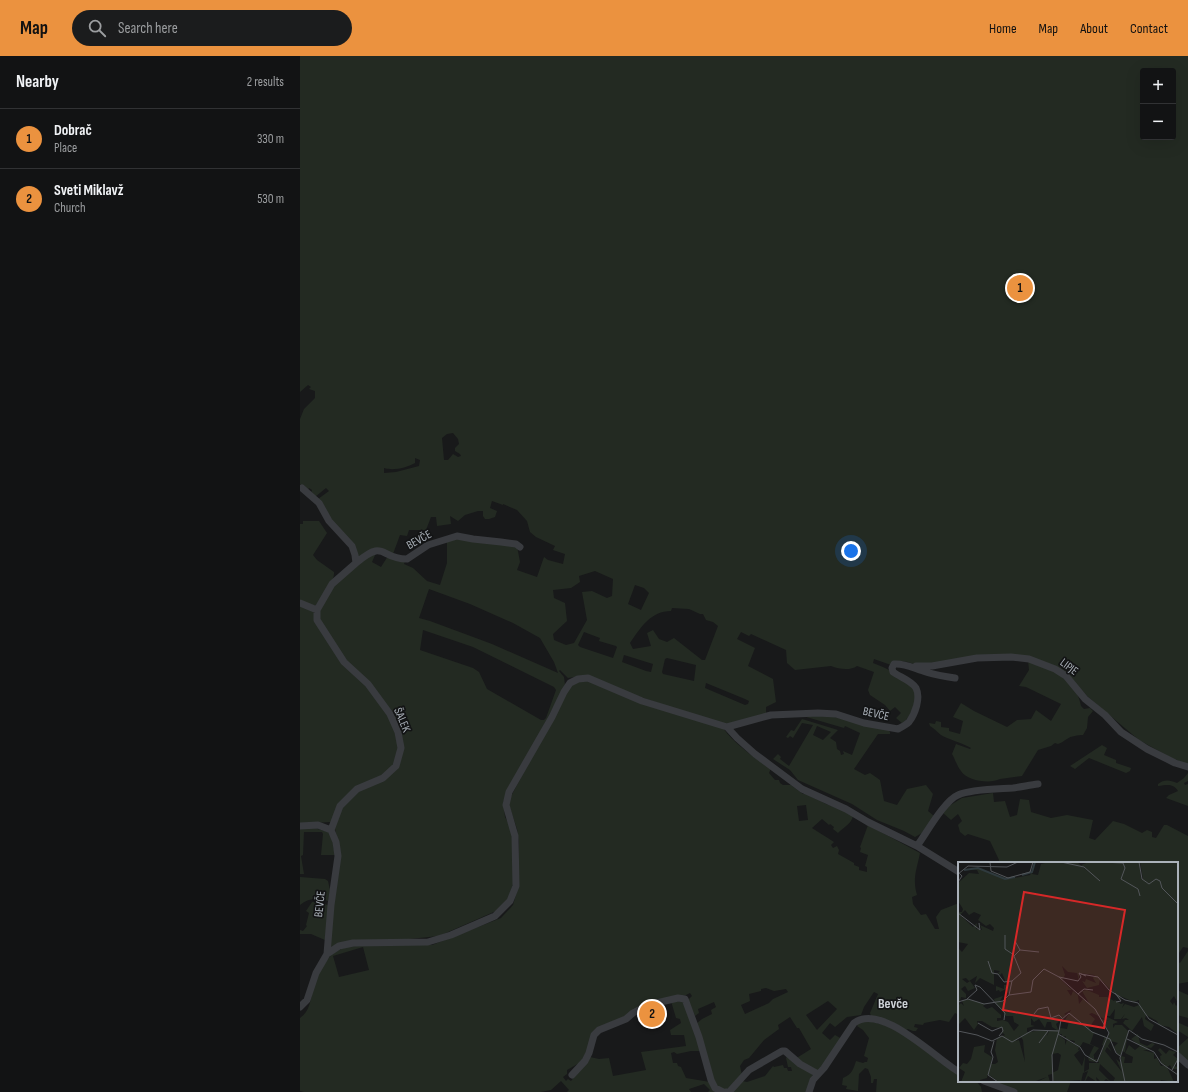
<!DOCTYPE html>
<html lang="en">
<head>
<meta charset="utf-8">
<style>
  :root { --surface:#121314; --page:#1b1c1d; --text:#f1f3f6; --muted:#9c9ea0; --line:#313234; --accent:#eb923f }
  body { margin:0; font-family:"Sofia Sans Condensed",sans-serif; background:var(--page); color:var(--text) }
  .controls { position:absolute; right:12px; top:12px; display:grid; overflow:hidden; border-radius:4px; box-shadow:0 4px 16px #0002 }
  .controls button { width:36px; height:36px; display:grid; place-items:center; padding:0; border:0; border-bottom:1px solid var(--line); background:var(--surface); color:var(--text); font:20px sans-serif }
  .you { position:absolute; left:551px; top:495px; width:14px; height:14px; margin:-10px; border:3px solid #fff; border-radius:50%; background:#1a73e8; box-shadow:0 0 0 6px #1a73e833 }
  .badge { display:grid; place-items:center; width:26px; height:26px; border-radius:50%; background:var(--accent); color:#111; font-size:13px; font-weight:700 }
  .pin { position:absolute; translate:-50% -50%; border:2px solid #fff; box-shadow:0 1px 4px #0006 }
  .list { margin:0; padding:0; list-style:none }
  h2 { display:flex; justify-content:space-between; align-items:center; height:52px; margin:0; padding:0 16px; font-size:17px }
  h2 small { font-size:13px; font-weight:400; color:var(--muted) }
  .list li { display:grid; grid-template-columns:26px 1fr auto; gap:12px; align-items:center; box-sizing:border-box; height:60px; padding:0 16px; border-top:1px solid var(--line) }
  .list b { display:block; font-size:15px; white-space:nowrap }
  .list p { margin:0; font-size:13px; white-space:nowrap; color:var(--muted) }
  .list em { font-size:13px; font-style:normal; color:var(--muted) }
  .icon { flex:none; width:22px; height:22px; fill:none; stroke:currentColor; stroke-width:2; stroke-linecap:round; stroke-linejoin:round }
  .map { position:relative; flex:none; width:888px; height:1036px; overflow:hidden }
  header { display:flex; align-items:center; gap:24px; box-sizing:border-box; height:56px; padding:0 20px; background:var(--accent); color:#111 }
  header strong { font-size:19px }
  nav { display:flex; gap:22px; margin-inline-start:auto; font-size:14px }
  .search { width:280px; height:36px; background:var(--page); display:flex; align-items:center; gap:10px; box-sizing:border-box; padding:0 14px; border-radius:22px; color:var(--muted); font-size:15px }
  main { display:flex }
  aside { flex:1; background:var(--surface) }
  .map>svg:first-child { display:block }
  .green { fill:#232a22; fill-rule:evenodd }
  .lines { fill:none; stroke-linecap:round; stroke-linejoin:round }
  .minor { stroke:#393b3f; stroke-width:7 }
  .labels { text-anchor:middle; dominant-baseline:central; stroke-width:3.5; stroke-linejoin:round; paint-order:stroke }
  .street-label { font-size:12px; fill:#abb2ba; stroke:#131415 }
  .quarter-label { font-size:14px; font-weight:bold; fill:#ccd0d6; stroke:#131415 }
  .inset-river { fill:none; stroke:#2f3a3e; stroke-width:2 }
  .inset-road { fill:none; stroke:#53565a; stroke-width:1 }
  .view { fill:#d62828; fill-opacity:0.15; stroke:#d62828; stroke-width:2 }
  .inset-edge { fill:none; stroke:#abb2ba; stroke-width:2 }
</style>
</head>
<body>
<header>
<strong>Map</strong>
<div class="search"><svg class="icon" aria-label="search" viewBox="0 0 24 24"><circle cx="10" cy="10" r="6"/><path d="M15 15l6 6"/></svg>Search here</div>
<nav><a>Home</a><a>Map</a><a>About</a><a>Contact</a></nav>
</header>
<main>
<aside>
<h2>Nearby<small>2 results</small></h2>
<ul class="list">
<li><span class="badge">1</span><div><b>Dobrač</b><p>Place</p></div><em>330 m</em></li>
<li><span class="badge">2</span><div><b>Sveti Miklavž</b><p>Church</p></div><em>530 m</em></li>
</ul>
</aside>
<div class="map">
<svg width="888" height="1036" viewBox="0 0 888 1036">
  <rect width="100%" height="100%" fill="#18191a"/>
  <path class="green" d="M 0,0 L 888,0 L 888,709 L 868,700 L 839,684 L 787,640 L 766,617 L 737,603 L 648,606 L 616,609 L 608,606 L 600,605 L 591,609 L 574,603 L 573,607 C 586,612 615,624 617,640 C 618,649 608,661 603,668 L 596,662 L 601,657 L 595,651 L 590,655 L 585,649 L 570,639 L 568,634 L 574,616 L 557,610 C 550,615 539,613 531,610 L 495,614 L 487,607 L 486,594 L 451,578 L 449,580 L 441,576 L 437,583 L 455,592 L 448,610 L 473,623 L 476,646 L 466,651 L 466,659 L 439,667 L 423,668 L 395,660 L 281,620 L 268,622 L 260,614 L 259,615 L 264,621 L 265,629 L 203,746 L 205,761 L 211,772 L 213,782 L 213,828 L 207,846 L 196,855 L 139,880 L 31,891 L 30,888 L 38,785 L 34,769 L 30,766 L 0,768 L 0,548 L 15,557 L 31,532 L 66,501 L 76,497 L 72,506 L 81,511 L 88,500 L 105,505 L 104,508 L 113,512 L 127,525 L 140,529 L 147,507 L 147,484 L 157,482 L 217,490 L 220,506 L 217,514 L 237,521 L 244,501 L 248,504 L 263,508 L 265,498 L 253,494 L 255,490 L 236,481 L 230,476 L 227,465 L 217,454 L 203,448 L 203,449 L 192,445 L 190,452 L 197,455 L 195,461 L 189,463 L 185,463 L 183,460 L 183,455 L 178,455 L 165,459 L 158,465 L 150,460 L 151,468 L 137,470 L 136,461 L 131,461 L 126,474 L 109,474 L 107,480 L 100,479 L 93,498 L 80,492 L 58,503 L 18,443 L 29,435 L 26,432 L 15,441 L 11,437 L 12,434 L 9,432 L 8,434 L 0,428 L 0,363 L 4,353 L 15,342 L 15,335 L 9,333 L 11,331 L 8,329 L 0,336 ZM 843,15 L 873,15 L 873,81 L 843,81 ZM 153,377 L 158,383 L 159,388 L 155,392 L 155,395 L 160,398 L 161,400 L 158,401 L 153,398 L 148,404 L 144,404 L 142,382 L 147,378 ZM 115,402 L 120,404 L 119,410 L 96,416 L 84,417 L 84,412 C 93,415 106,412 115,407 ZM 295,515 L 313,523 L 312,540 L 307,542 L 292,535 L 282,536 L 287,564 L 274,587 L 266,589 L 254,584 L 253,578 L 267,565 L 265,547 L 254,542 L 253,534 L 271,532 L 280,526 L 279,520 ZM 335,529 L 344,532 L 349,537 L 341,554 L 328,548 ZM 129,533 L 170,548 L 213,567 L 240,582 L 254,606 L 258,617 L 192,588 L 130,565 L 119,562 ZM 372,552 L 389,553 L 400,558 L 403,558 L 406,564 L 413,566 L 418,570 L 405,604 L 402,604 L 374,582 L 367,586 L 359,583 L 353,574 L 347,577 L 351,590 L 333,593 L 330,587 C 341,571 351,555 371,555 ZM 123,574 L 173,591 L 254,631 L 256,634 L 246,662 L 244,664 L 241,664 L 187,633 L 179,616 L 173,612 L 120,594 ZM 284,576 L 300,582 L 299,585 L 316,590 L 317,591 L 313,602 L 280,591 L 278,589 ZM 324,599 L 353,608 L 351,616 L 346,615 L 322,606 ZM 367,602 L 396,609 L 394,625 L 363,618 L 362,616 L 365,603 ZM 406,627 L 445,643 L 449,645 L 448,648 L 445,649 L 405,632 Z
    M 3,465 L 19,465 L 27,477 L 13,499 L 17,504 L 34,516 C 35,525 22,541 16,549 L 10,550 L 0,544 L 0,468 L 3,468 Z
    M 728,604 C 751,612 777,624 781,650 L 784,653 L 790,652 L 793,655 L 788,661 L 787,672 L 783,679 C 778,679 771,680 767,683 C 763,685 762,687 758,688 L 755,687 L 751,690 L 738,694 L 722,720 L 700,723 C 690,728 667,725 661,715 C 657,710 655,703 652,698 L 656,688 L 670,693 L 671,692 C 663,687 647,683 641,679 C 637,676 635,673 630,670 L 629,667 L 635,668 L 636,665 L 641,666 L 641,671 L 649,672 L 649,675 L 660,678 L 663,665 L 653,661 L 661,647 L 674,655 L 707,671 L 717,664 L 731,663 L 736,654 L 751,665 L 761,648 L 726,631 L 719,630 L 729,614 Z
    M 280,625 L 291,625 L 423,672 C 434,688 455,702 471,712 L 469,717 L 475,724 L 479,724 L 480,727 L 483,729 L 491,729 L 503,738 L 505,737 L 526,748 L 541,753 L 553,760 C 552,767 543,772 538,777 L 533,773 L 534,771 L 530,768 L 529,769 L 522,763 L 512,772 C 519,777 527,781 534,786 L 531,789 L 533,792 L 537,790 L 539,794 L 538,798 L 554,807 L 554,809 L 559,811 L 559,814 L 567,816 L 567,811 L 565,810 L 568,799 L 560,796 L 561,792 L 560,791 L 568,769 L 620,797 C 617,813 612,822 617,839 L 612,841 L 613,848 L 621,859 L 626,858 L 635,873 L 639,873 L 636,861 L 641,854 L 659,847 L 659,959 L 655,957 L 649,966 L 640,964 L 624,967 L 623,969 L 615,968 L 614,971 L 618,972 L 616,975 L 613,975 L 608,973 L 606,974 L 593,967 L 571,960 L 570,957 L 578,938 L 574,936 L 564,951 L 561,959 L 547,961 L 535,971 L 530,967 L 522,977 L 530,984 L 535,979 L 542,983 L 519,1014 L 516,1015 L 495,1003 L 511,993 L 499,972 L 497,972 L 490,961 L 478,969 L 479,973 L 464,984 L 449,1002 L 444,1004 L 440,1010 L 442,1019 L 425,1035 L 416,1030 L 396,968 L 402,963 L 412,958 L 411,954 L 416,951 L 414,946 L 398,953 L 399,957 L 395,960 L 388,944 L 392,940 L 390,937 L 386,939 L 375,941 L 323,963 L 299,971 L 281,1006 L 267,1014 L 267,1018 L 263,1021 L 266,1025 L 268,1023 L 271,1025 L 290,1001 L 299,1003 L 309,1002 L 313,1020 L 346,1014 L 341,996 L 386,990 L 384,979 L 371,979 L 370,974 L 381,967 L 380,963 L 376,962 L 371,945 L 385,946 L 401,995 L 391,995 L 377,998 L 374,996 L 371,997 L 373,1007 L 377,1007 L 378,1010 L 381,1011 L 386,1022 L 410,1026 L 417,1036 L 408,1036 L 410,1034 L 404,1028 L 389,1033 L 391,1036 L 267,1036 L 269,1034 L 261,1025 L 251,1034 L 241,1036 L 4,1036 L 0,1035 L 0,962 C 10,955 10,945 13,934 C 19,910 29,894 54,889 L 132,889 L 201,862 L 213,849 L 218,832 L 219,786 L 217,773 L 208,746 L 260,648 L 271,630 ZM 506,749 L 508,764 L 499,765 L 497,750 ZM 63,891 L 69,914 L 39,921 L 33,900 ZM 466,932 L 474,935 L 486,933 L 488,936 L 473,943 L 469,947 L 445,958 L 441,949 L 450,945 L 449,938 L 461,935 L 461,933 ZM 528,945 L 537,953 L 517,974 L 506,959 Z
    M 503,660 L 531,660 L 588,674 L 590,676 L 590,678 L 578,678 L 554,713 L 565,719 L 570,717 L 580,724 L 584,745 L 597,749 L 607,733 L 626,729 L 633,738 L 628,755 L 634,760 L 622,777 L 615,781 L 604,775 L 577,764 L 552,748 L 498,724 L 490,714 L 473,703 L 478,698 L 481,701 L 480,703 L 489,710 L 513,669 L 502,667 L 493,682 L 490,680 L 488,682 L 486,681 L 491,674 L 494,675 L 502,663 L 538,674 L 530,682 L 536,686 L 537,693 L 540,695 L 541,699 L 544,698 L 543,695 L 552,699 L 560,677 L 545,670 L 544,672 ZM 517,670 L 531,676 L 523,684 L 513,679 Z
    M 802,689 L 807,692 L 804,699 L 816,704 L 816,707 L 831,712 L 830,715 L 826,717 L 789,702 L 775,713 L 770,710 Z
    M 888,717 L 888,725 L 884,727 L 885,729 L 888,728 L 888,750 L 866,742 L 869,739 L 878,735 C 873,727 867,729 858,730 L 858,728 C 864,723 870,724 877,727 L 884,722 Z
    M 693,737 L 694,746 L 705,745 L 710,761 L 717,759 L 720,743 L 729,744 L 731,756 L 751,762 L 767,759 L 793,764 L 789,782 L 795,784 L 813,765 L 824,768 L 842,777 L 847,774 L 852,776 L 852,781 L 856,782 L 864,769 L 867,769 L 888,780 L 888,892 L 883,891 L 877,900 L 877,807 L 699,807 L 699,804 L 690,785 L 668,778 L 665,780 L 660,776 L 658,769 L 662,765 L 658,758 L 651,764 L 643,757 L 649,750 L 662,742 Z
    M 10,771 L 29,776 L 32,782 L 35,799 L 21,799 L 23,778 L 22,776 L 4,776 L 3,799 L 1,800 L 4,818 L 0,818 L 0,773 Z
    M 0,821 L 25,823 L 28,825 L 30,834 L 28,845 C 18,841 8,842 0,849 Z
    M 12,846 L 22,846 L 29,850 L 25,884 L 11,878 L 0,878 L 0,874 L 3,875 L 7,870 L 6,869 L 9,857 L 6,855 Z
    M 888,895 L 888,926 L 877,928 L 877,905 L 880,907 Z
    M 877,934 L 888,939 L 888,962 L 877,959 Z
    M 565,964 L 592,971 L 659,1017 L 659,1025 L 677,1026 L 681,1031 L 682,1036 L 576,1036 L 577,1023 L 574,1023 L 573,1027 L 571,1027 L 571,1021 L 568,1013 L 565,1012 L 559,1018 L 558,1035 L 546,1033 L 547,1030 L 542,1029 L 543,1022 C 552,1018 553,1014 556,1005 L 563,1007 L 565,1006 L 567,1006 L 568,1002 L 564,1000 L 569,982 L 563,974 L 557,970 L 558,968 Z
    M 877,966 L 888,971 L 888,981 L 877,974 Z
    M 888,982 L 888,1006 L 877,996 L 877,992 Z
    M 487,1001 L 512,1018 L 513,1021 L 508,1036 L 430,1036 L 442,1025 L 447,1026 L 465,1020 L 473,1010 L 474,1011 L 483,1009 L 484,1012 L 487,1012 L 488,1015 L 492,1015 L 491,1011 L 488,1011 L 486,1002 Z
    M 692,1025 L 771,1025 L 767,1036 L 718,1036 L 691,1026 Z"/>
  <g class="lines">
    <path class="minor" d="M 2,432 L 19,447 L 29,465 L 52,490 L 55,499 L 56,507 L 32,528 L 17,554 L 17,564 L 44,606 L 68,628 L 90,658 L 98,676 L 101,692 L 96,710 L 83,722 L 57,733 L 40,750 L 31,774
      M 56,507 C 86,482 79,503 107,503 L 128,489 L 157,480 L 173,483 L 201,486 L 216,488 L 220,491
      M 0,547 L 17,554
      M 616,610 L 632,610 L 677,602 L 711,601 L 729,603 L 755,613 L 766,620 L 785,643 L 805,659 L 821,676 L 847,693 L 875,707 L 888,711
      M 427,671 L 471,659 L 518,657 L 536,658 L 564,667 L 598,673 C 602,671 606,669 609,666 C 615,658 621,642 616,632 C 612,625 600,621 593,616 L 592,612 L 594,608 C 605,607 613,612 623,615 C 633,619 644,620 655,622
      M 0,770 L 18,769 L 31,774 L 36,786 L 38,800 L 31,849 L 27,898 L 16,917 L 7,944 L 0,951
      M 617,790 C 626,778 644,745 658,739 C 671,733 698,733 713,732 C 721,731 730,729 738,728
      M 27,898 L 39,890 L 53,887 L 128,886 L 151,879 L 195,860 L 210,845 L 216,830 L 215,780 L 206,749 L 209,736 L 252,661 L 264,636 L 270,627 L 278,623 L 288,622 L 342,645 L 427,671 L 437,682 L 455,698 L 502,733 L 546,753 L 568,766 L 617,790 L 659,816
      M 877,999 L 888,1009
      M 272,1019 L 285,1005 L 289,997 L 294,979 L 299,974 L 326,963 L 333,957 L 348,949 L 378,942 L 385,943 L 399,981 L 411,1024 L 415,1032 L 423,1036
      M 684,1025 L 714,1036
      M 426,1036 L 429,1036 L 449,1014 L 482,995 L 485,995 L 500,1008 L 518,1018
      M 509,1036 L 513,1024 L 524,1012 L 554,967 C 581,946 636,1003 659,1016"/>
  </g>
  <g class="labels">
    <g class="street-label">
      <text transform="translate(119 484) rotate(-29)">BEVČE</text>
      <text transform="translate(769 611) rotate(37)">LIPJE</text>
      <text transform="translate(576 658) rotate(13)">BEVČE</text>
      <text transform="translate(102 664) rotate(67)">ŠALEK</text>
      <text transform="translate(20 848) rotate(-84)">BEVČE</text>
    </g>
    <g class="quarter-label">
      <text x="593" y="947">Bevče</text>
    </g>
  </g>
  <g transform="translate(658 806)">
    <rect width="220" height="220" fill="#18191a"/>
    <path d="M 91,0 L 119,0 L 136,15 L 123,3 L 131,0 L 181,0 L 183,16 L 185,17 L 182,0 L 220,0 L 220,141 L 216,134 L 212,139 L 215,143 L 216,140 L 218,144 L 220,142 L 220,172 L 211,165 L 201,163 L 199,159 L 188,153 L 187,157 L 196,163 L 193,169 L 186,164 L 184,155 L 174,169 L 165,161 L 167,158 L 171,158 L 168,156 L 164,157 L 167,152 L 163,157 L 156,157 L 157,147 L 152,154 L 147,154 L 160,160 L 155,162 L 155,166 L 157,163 L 164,163 L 170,169 L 167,190 L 164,189 L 162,194 L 159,192 L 156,185 L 160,181 L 153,179 L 150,184 L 154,190 L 149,185 L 147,189 L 164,210 L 158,197 L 163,201 L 163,194 L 167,195 L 166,201 L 174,201 L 175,195 L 167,191 L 171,183 L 177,188 L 182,184 L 173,177 L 180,172 L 182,181 L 189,184 L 194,181 L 197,182 L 193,186 L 189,185 L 192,188 L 185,188 L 196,191 L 196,197 L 199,196 L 203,204 L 208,203 L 203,202 L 202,194 L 204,193 L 200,188 L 202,186 L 208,192 L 211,188 L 218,190 L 215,193 L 220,197 L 216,204 L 220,205 L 220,210 L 220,207 L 214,207 L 212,203 L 209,205 L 216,220 L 203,218 L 202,220 L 155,220 L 157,216 L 142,202 L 141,208 L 153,220 L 148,217 L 146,219 L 149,220 L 143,220 L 138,215 L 139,220 L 130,214 L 128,218 L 126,220 L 130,209 L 125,211 L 123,220 L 122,218 L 96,220 L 94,212 L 90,213 L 92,220 L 79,220 L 89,215 L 75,220 L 41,220 L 30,212 L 29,216 L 22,218 L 22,220 L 3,220 L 7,210 L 1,206 L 5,201 L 9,202 L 13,197 L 16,185 L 27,183 L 26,190 L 34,195 L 33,202 L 37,202 L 40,200 L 37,188 L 39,176 L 47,173 L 45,171 L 41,173 L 45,170 L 44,166 L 34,165 L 24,159 L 19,159 L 20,162 L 16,168 L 7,156 L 0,163 L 0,86 L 4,90 L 10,82 L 0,80 L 0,50 L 4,50 L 5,47 L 0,39 L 0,21 L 11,11 L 21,12 L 19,8 L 8,7 L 23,7 L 51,17 L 72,13 L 77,5 L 74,12 L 80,13 L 83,2 ZM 7,48 L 11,53 L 16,50 L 23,53 L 20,58 L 28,64 L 32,62 L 36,66 L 35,69 L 22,63 L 24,68 L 18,67 L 19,61 L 15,65 L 2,53 ZM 104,104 L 110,110 L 119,111 L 121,118 L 121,111 L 137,113 L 135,116 L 138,121 L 128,117 L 127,120 L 124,119 L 129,126 L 141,123 L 142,117 L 163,138 L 162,134 L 176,140 L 181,138 L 181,143 L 176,145 L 167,142 L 164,146 L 166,141 L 163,142 L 154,136 L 157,138 L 156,139 L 149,135 L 141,135 L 141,133 L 129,128 L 124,129 L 131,141 L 125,137 L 121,142 L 120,133 L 115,129 L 113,134 L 109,128 L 114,128 L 101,116 L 104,118 L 107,113 ZM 36,108 L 42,109 L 40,111 L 42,113 L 44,111 L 49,123 L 46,123 L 46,127 L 38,124 L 38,129 L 41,128 L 42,130 L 50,126 L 48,130 L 52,132 L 46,140 L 42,139 L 45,134 L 36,137 L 37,140 L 35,138 L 48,154 L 55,154 L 56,160 L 61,163 L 56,169 L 50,160 L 45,158 L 39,159 L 39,156 L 43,156 L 43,153 L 34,145 L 29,147 L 25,144 L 27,142 L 9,137 L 4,139 L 6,144 L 3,141 L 1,143 L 3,135 L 8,136 L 8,132 L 3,127 L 7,124 L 10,129 L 17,126 L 12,119 L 9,121 L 4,117 L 8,116 L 11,119 L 19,114 L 17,121 L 22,116 L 36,123 ZM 113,148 L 107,158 L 111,159 L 109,167 L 102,166 L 101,170 L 98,162 L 108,153 L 106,152 ZM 134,151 L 151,159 L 143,157 L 151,170 L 150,176 L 133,169 L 131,166 L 137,157 L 131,152 ZM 73,156 L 76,160 L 81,157 L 87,166 L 89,160 L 93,160 L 94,165 L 99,168 L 91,169 L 89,174 L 90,169 L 87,168 L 69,170 L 69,166 L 77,164 L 73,163 ZM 136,171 L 147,174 L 144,183 L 146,184 L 141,197 L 136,197 L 136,193 L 134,195 L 141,186 L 132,182 ZM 100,172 L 104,172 L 104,175 L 108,174 L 107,177 L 117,179 L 116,181 L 122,185 L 125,180 L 136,184 L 131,194 L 134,197 L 130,195 L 131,199 L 137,200 L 139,197 L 141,201 L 131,201 L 131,207 L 126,210 L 127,194 L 124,204 L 116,193 L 123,187 L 120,188 L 121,185 L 109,178 L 107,183 L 107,178 ZM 62,174 L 65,178 L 67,200 L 61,178 L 58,179 ZM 100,191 L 103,193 L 100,208 L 94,211 L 94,192 Z" fill="#232a22" fill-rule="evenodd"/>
    <path class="inset-river" d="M 6,8 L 20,6 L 47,17 L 57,15M 64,13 L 74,10 L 77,0"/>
    <path class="inset-road" d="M 32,0 L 33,9 L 50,16 L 72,10 L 75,0M 103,0 L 126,5 L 142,19M 144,0 L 165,1 L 167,6 L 163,17 L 180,27 L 182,34M 181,0 L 184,17 L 191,22 L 198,17 L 202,19 L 204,26 L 220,42M 0,12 L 10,4 L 49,5 L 60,0M 0,20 L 4,14 L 0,10M 0,51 L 22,68 L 21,61M 47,73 L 47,87 L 56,93M 62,88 L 81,90M 30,99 L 34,111 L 40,112 L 46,120 L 54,119M 123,112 L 140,115 L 151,128 L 167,138 L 180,141 L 191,157 L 220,173M 101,115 L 120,119 L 123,115 L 121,111 L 128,114M 54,119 L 63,111 L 56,94 L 62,88 L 57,79M 157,131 L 163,139 L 158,140M 120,132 L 126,127 L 135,128M 51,133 L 73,130 L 75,118 L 86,107 L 101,115 L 137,147 L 151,171 L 139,200 L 127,193 L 122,185 L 100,172M 9,137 L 19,128 L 17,123 L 22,125 L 47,151 L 46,158M 0,140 L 10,137 L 26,142 L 45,139 L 51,133 L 54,119M 76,152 L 80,147 L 90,145 L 93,156 L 101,153 L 104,156M 20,161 L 34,169 L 44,165 L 45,169 L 41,174M 0,169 L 19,173 L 34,179 L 44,174 L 54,180 L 75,168 L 101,169 L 94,193 L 95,220M 101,169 L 103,158 L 111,151 L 134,170 L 152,177 L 158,191 L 162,194M 169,177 L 196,190 L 203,201 L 220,213M 36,179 L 33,190 L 35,195 L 30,213 L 40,220M 81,181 L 90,169M 214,208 L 220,197M 167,220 L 162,196 L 171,168 L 184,177 L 206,183 L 220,190"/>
    <path class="view" d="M 66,30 L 167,48 L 146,166 L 45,148 Z"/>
    <rect width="220" height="220" class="inset-edge"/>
  </g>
</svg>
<div class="controls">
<button>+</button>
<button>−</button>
</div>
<div class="you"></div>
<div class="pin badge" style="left:720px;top:232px">1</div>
<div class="pin badge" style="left:352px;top:958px">2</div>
</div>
</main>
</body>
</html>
